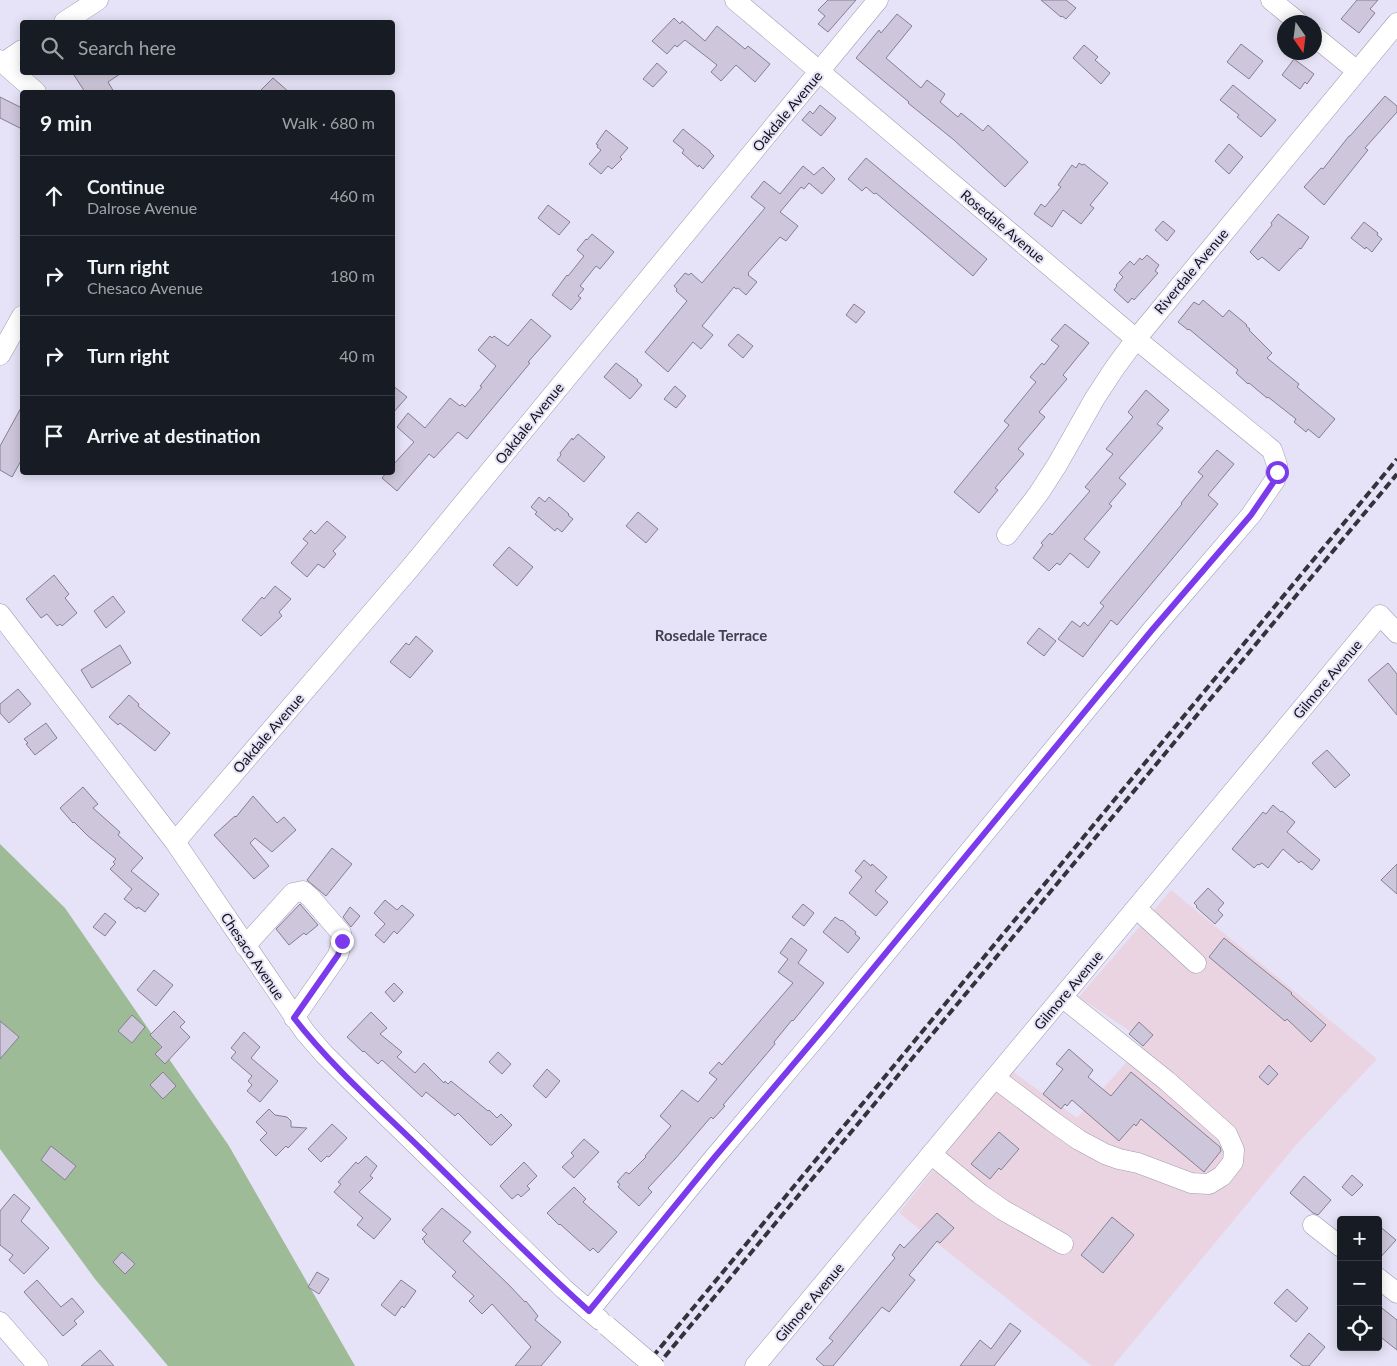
<!DOCTYPE html>
<html lang="en">
<head>
<meta charset="utf-8">
<style>
  :root { --surface:#171b24; --page:#20242c; --text:#f1f3f6; --muted:#9ea1a6; --line:#363941 }
  body { margin:0; font-family:Lato,sans-serif; background:var(--page); color:var(--text) }
  .controls { position:absolute; right:15px; bottom:15px; display:grid; overflow:hidden; border-radius:5px; box-shadow:0 2px 12px #0003 }
  .controls button { width:45px; height:45px; display:grid; place-items:center; padding:0; border:0; border-bottom:1px solid var(--line); background:var(--surface); color:var(--text); font:25px sans-serif }
  .compass { position:absolute; left:1277px; top:15px; width:45px; height:45px; border-radius:50%; background:var(--surface); box-shadow:0 2px 12px #0003; rotate:166deg }
  .stop { position:absolute; width:15px; height:15px; margin:-11px; border:4px solid #7c3aed; border-radius:50%; background:#fff }
  .stop.end { background:#7c3aed; border-color:#fff; box-shadow:0 1px 5px #0008 }
  .list { margin:0; padding:0; list-style:none }
  h2 { display:flex; justify-content:space-between; align-items:center; height:65px; margin:0; padding:0 20px; font-size:21px }
  h2 small { font-size:16px; font-weight:400; color:var(--muted) }
  .list li { display:grid; grid-template-columns:32px 1fr auto; gap:15px; align-items:center; box-sizing:border-box; height:80px; padding:0 20px; border-top:1px solid var(--line) }
  .list b { display:block; font-size:19px; white-space:nowrap }
  .list p { margin:0; font-size:16px; white-space:nowrap; color:var(--muted) }
  .list em { font-size:16px; font-style:normal; color:var(--muted) }
  .icon { flex:none; width:28px; height:28px; fill:none; stroke:currentColor; stroke-width:2; stroke-linecap:round; stroke-linejoin:round }
  .map { position:relative; flex:none; width:1397px; height:1366px; overflow:hidden }
  .search { position:absolute; background:var(--surface); box-shadow:0 2px 12px #0003; left:20px; top:20px; width:375px; height:55px; display:flex; align-items:center; gap:12px; box-sizing:border-box; padding:0 18px; border-radius:5px; color:var(--muted); font-size:19px }
  .panel { position:absolute; background:var(--surface); box-shadow:0 2px 12px #0003; left:20px; top:90px; width:375px; height:385px; border-radius:5px }
  .map>svg:first-child { display:block }
  .industrial { fill:#ead4e2 }
  .forest { fill:#9dbb96 }
  .building { fill:#cec7db; stroke:#857f91 }
  .lines { fill:none; stroke-linecap:round; stroke-linejoin:round }
  .minor-casing { stroke:#9e9aae; stroke-width:21 }
  .minor { stroke:#fff; stroke-width:20 }
  .rail { stroke:#34323b; stroke-width:4; stroke-dasharray:8 4; stroke-linecap:butt }
  .minor-bridge-casing { stroke:#9e9aae; stroke-width:21; stroke-linecap:butt }
  .minor-bridge { stroke:#fff; stroke-width:20 }
  .route { stroke:#7c3aed; stroke-width:6 }
  .labels { text-anchor:middle; dominant-baseline:central; stroke-width:4; stroke-linejoin:round; paint-order:stroke }
  .street-label { font-size:14px; fill:#111016; stroke:#e6e2f7 }
  .neighbourhood-label { font-size:15px; font-weight:bold; fill:#433f50; stroke:#e6e2f7 }
</style>
</head>
<body>
<div class="map">
<svg width="1397" height="1366" viewBox="0 0 1397 1366">
  <rect width="100%" height="100%" fill="#e6e2f7"/>
  <path class="industrial" d="M 1171,890 L 1377,1059 L 1296,1145 L 1113,1366 L 1092,1366 L 899,1213 L 1012,1071 L 1077,1118 L 1145,1041 L 1079,997 Z"/>
  <path class="forest" d="M 0,844 L 65,908 L 229,1146 L 355,1366 L 168,1366 L 95,1279 L 0,1149 Z"/>
  <path class="building" d="M 828,0 L 856,0 L 828,32 L 818,24 L 825,16 L 818,10 Z
    M 1041,0 L 1066,0 L 1076,8 L 1066,19 L 1062,16 L 1061,17 Z
    M 1357,0 L 1378,0 L 1370,9 L 1375,13 L 1359,33 L 1341,19 Z
    M 897,14 L 912,26 L 886,58 L 921,88 L 927,80 L 945,94 L 940,102 L 958,117 L 961,113 L 983,131 L 988,125 L 1028,162 L 1005,187 L 954,140 L 908,103 L 909,102 L 856,58 L 879,30 L 881,33 Z
    M 674,18 L 680,24 L 682,21 L 705,41 L 717,26 L 745,49 L 748,46 L 770,64 L 755,82 L 736,65 L 721,81 L 711,72 L 717,65 L 685,40 L 677,47 L 675,45 L 667,54 L 652,41 Z
    M 1241,44 L 1263,61 L 1249,79 L 1227,62 Z
    M 1084,45 L 1098,57 L 1095,60 L 1110,73 L 1101,84 L 1073,58 Z
    M 1294,59 L 1314,74 L 1307,84 L 1305,82 L 1300,89 L 1282,75 Z
    M 657,63 L 667,72 L 653,87 L 643,79 Z
    M 72,72 L 123,72 L 108,82 L 114,92 L 85,92 Z
    M 273,78 L 289,92 L 259,92 Z
    M 1233,85 L 1276,120 L 1261,137 L 1237,117 L 1239,115 L 1220,100 Z
    M 1385,96 L 1397,106 L 1397,112 L 1365,148 L 1368,150 L 1324,205 L 1304,187 L 1321,168 L 1323,169 L 1349,136 L 1350,136 Z
    M 0,97 L 22,108 L 22,129 L 0,118 Z
    M 820,105 L 836,118 L 821,136 L 802,120 L 810,111 L 813,114 Z
    M 683,129 L 710,151 L 710,152 L 714,156 L 703,169 L 699,165 L 698,167 L 682,153 L 684,150 L 673,141 Z
    M 606,130 L 628,148 L 620,157 L 622,159 L 612,169 L 608,166 L 601,174 L 589,164 L 601,150 L 597,147 L 598,145 L 596,144 Z
    M 1229,144 L 1243,157 L 1229,174 L 1215,161 Z
    M 866,158 L 987,259 L 973,276 L 876,193 L 874,194 L 866,187 L 862,191 L 848,179 Z
    M 1079,163 L 1082,165 L 1084,164 L 1108,183 L 1090,205 L 1094,208 L 1081,224 L 1063,210 L 1052,227 L 1034,214 L 1041,204 L 1045,207 L 1061,187 L 1058,185 L 1072,165 L 1076,168 Z
    M 803,166 L 814,175 L 823,167 L 835,179 L 822,194 L 809,183 L 804,189 L 801,187 L 780,212 L 798,226 L 786,241 L 780,237 L 748,273 L 749,274 L 748,275 L 757,282 L 746,295 L 738,288 L 736,289 L 734,287 L 702,326 L 713,335 L 701,349 L 693,342 L 668,372 L 645,352 L 687,301 L 676,291 L 677,289 L 674,286 L 685,273 L 689,275 L 691,273 L 702,283 L 765,208 L 751,197 L 764,181 L 780,194 Z
    M 548,205 L 570,222 L 559,235 L 538,218 Z
    M 1278,214 L 1309,237 L 1301,249 L 1300,248 L 1279,271 L 1262,257 L 1258,260 L 1250,252 L 1272,225 L 1271,223 Z
    M 1163,221 L 1175,231 L 1167,241 L 1155,230 Z
    M 1364,222 L 1378,233 L 1377,235 L 1382,239 L 1372,252 L 1366,247 L 1365,249 L 1351,238 Z
    M 592,234 L 614,252 L 600,269 L 596,266 L 580,286 L 584,289 L 578,296 L 581,298 L 571,310 L 552,295 L 567,275 L 568,276 L 584,256 L 577,250 L 586,239 L 587,240 Z
    M 1147,255 L 1159,265 L 1155,271 L 1158,273 L 1134,300 L 1132,298 L 1128,303 L 1114,290 L 1117,286 L 1116,285 L 1123,277 L 1119,273 L 1130,261 L 1134,265 L 1140,258 L 1142,260 Z
    M 1203,300 L 1223,317 L 1229,310 L 1247,325 L 1246,326 L 1250,329 L 1249,330 L 1272,353 L 1267,358 L 1299,384 L 1297,387 L 1335,419 L 1319,438 L 1308,429 L 1306,432 L 1294,422 L 1296,419 L 1268,397 L 1267,398 L 1249,383 L 1248,384 L 1236,373 L 1238,370 L 1189,329 L 1188,330 L 1178,322 L 1194,302 L 1199,305 Z
    M 854,304 L 865,312 L 856,323 L 846,315 Z
    M 531,319 L 551,336 L 528,362 L 530,363 L 467,439 L 458,432 L 434,458 L 429,454 L 397,491 L 382,478 L 387,472 L 392,472 L 392,466 L 414,442 L 397,427 L 408,413 L 425,428 L 450,398 L 460,406 L 462,404 L 465,407 L 482,387 L 480,386 L 496,366 L 478,350 L 490,336 L 492,338 L 494,336 L 508,346 Z
    M 1065,324 L 1089,343 L 1063,375 L 1067,379 L 1039,412 L 1045,417 L 1018,449 L 1024,454 L 995,488 L 998,490 L 979,513 L 954,492 L 1009,425 L 1004,421 L 1036,382 L 1030,377 L 1042,363 L 1044,365 L 1059,346 L 1051,340 Z
    M 738,334 L 753,346 L 743,358 L 728,345 Z
    M 616,363 L 638,380 L 637,381 L 642,385 L 630,399 L 604,377 Z
    M 392,385 L 407,397 L 392,414 Z
    M 675,386 L 686,396 L 676,408 L 664,399 Z
    M 1146,390 L 1169,410 L 1157,424 L 1163,428 L 1119,478 L 1126,484 L 1109,504 L 1112,506 L 1084,539 L 1100,552 L 1088,568 L 1070,553 L 1060,565 L 1057,563 L 1049,571 L 1033,558 L 1043,545 L 1041,543 L 1050,533 L 1052,535 L 1090,491 L 1085,487 L 1113,454 L 1106,449 L 1133,417 L 1128,412 Z
    M 22,406 L 22,459 L 12,477 L 0,470 L 0,446 Z
    M 578,434 L 605,457 L 584,482 L 557,460 L 561,455 L 560,453 L 572,438 L 573,440 Z
    M 1217,450 L 1234,464 L 1208,495 L 1218,504 L 1117,625 L 1111,620 L 1083,657 L 1058,639 L 1072,621 L 1080,627 L 1084,622 L 1088,626 L 1104,606 L 1100,603 L 1182,504 L 1181,503 L 1203,476 L 1198,472 Z
    M 539,497 L 545,502 L 549,497 L 569,514 L 568,515 L 573,519 L 562,532 L 557,528 L 555,531 L 535,514 L 537,512 L 531,507 Z
    M 638,512 L 658,529 L 646,543 L 626,526 Z
    M 327,521 L 346,537 L 333,551 L 336,554 L 324,568 L 318,564 L 307,577 L 291,563 L 308,543 L 303,539 L 311,530 L 315,534 Z
    M 509,547 L 533,567 L 517,586 L 493,565 Z
    M 54,575 L 69,594 L 65,598 L 77,613 L 62,626 L 60,624 L 57,626 L 47,614 L 41,618 L 26,599 Z
    M 275,586 L 291,599 L 279,612 L 282,616 L 261,636 L 242,620 L 262,597 L 264,599 Z
    M 113,596 L 125,612 L 106,628 L 94,611 Z
    M 1039,628 L 1056,641 L 1044,656 L 1027,643 Z
    M 416,636 L 433,651 L 410,678 L 390,662 L 406,643 L 409,645 Z
    M 120,645 L 131,663 L 92,688 L 81,670 Z
    M 1388,663 L 1397,674 L 1397,715 L 1368,680 Z
    M 18,689 L 31,704 L 9,723 L 0,713 L 0,704 Z
    M 129,695 L 139,704 L 138,706 L 170,733 L 155,751 L 120,723 L 118,725 L 109,717 Z
    M 46,723 L 57,738 L 35,755 L 26,744 L 28,743 L 24,739 Z
    M 1327,750 L 1350,775 L 1335,788 L 1312,763 Z
    M 83,787 L 98,804 L 93,808 L 120,832 L 118,835 L 143,858 L 131,871 L 159,894 L 145,912 L 138,907 L 137,909 L 124,899 L 132,889 L 110,869 L 115,864 L 113,862 L 116,859 L 88,836 L 74,822 L 73,823 L 60,808 Z
    M 253,796 L 277,823 L 284,817 L 296,830 L 272,852 L 255,838 L 250,843 L 269,866 L 254,879 L 214,835 L 235,816 L 236,817 Z
    M 1273,805 L 1281,812 L 1282,811 L 1295,822 L 1287,832 L 1320,860 L 1312,870 L 1301,861 L 1299,863 L 1283,849 L 1268,868 L 1262,863 L 1259,865 L 1258,864 L 1254,868 L 1232,849 L 1263,812 L 1266,814 Z
    M 332,848 L 352,864 L 326,896 L 307,880 Z
    M 864,860 L 871,866 L 872,864 L 887,877 L 875,891 L 888,902 L 876,916 L 849,893 L 862,877 L 855,871 Z
    M 1397,864 L 1397,894 L 1381,880 Z
    M 1208,888 L 1224,903 L 1218,910 L 1223,915 L 1215,924 L 1196,907 L 1197,906 L 1194,903 Z
    M 385,900 L 397,910 L 402,905 L 414,915 L 397,934 L 394,931 L 384,943 L 375,935 L 385,924 L 374,913 Z
    M 300,904 L 318,925 L 306,935 L 304,933 L 289,945 L 276,929 Z
    M 803,904 L 814,913 L 804,926 L 792,917 Z
    M 350,907 L 360,916 L 351,927 L 343,917 Z
    M 105,913 L 116,922 L 105,936 L 93,927 Z
    M 835,917 L 841,921 L 842,920 L 856,932 L 855,934 L 860,938 L 848,953 L 823,932 Z
    M 791,938 L 807,950 L 798,963 L 824,983 L 793,1021 L 792,1020 L 774,1042 L 775,1044 L 723,1105 L 725,1106 L 713,1119 L 711,1117 L 675,1159 L 648,1188 L 652,1192 L 639,1206 L 618,1187 L 620,1184 L 617,1182 L 626,1172 L 629,1174 L 646,1157 L 645,1156 L 671,1126 L 660,1116 L 682,1090 L 698,1102 L 717,1079 L 709,1073 L 719,1062 L 722,1065 L 793,983 L 778,972 L 788,959 L 780,953 Z
    M 1224,938 L 1292,993 L 1291,994 L 1326,1025 L 1311,1042 L 1287,1019 L 1285,1021 L 1209,957 Z
    M 154,970 L 173,985 L 156,1006 L 137,990 Z
    M 394,983 L 403,992 L 394,1002 L 385,992 Z
    M 174,1011 L 185,1022 L 180,1027 L 190,1037 L 165,1064 L 155,1054 L 162,1047 L 150,1035 Z
    M 371,1012 L 387,1028 L 380,1034 L 402,1052 L 397,1057 L 415,1073 L 424,1063 L 444,1083 L 445,1081 L 448,1084 L 451,1081 L 488,1111 L 489,1110 L 497,1118 L 501,1114 L 512,1125 L 492,1145 L 490,1145 L 458,1113 L 455,1116 L 426,1092 L 422,1097 L 382,1060 L 378,1064 L 364,1051 L 363,1052 L 347,1037 Z
    M 132,1015 L 145,1027 L 132,1043 L 118,1031 Z
    M 0,1021 L 19,1037 L 0,1059 Z
    M 1139,1022 L 1153,1035 L 1143,1046 L 1129,1034 Z
    M 244,1032 L 260,1047 L 251,1058 L 278,1081 L 260,1102 L 247,1091 L 252,1085 L 248,1081 L 252,1076 L 231,1058 L 236,1052 L 231,1048 Z
    M 1069,1049 L 1093,1070 L 1088,1077 L 1111,1096 L 1131,1072 L 1220,1147 L 1221,1151 L 1204,1172 L 1141,1119 L 1136,1126 L 1134,1124 L 1119,1141 L 1072,1100 L 1067,1106 L 1065,1104 L 1061,1109 L 1043,1094 L 1063,1069 L 1056,1064 Z
    M 498,1052 L 511,1064 L 502,1074 L 489,1062 Z
    M 1269,1065 L 1278,1074 L 1268,1085 L 1259,1077 Z
    M 547,1069 L 560,1081 L 546,1098 L 533,1086 Z
    M 163,1072 L 176,1086 L 163,1099 L 150,1085 Z
    M 269,1109 L 275,1115 L 287,1117 L 291,1121 L 291,1127 L 307,1128 L 288,1148 L 286,1146 L 276,1156 L 260,1140 L 267,1133 L 256,1122 Z
    M 332,1124 L 347,1138 L 329,1157 L 327,1156 L 321,1162 L 308,1149 Z
    M 999,1132 L 1019,1149 L 1001,1170 L 999,1168 L 990,1179 L 971,1164 Z
    M 584,1139 L 599,1152 L 574,1178 L 562,1167 L 574,1156 L 571,1153 Z
    M 51,1146 L 76,1166 L 65,1180 L 41,1160 Z
    M 366,1156 L 377,1166 L 370,1176 L 373,1178 L 359,1192 L 391,1219 L 374,1239 L 357,1225 L 363,1218 L 334,1192 L 341,1184 L 338,1182 L 356,1162 L 358,1164 Z
    M 524,1162 L 537,1176 L 527,1186 L 530,1189 L 521,1197 L 518,1194 L 512,1199 L 500,1186 Z
    M 1352,1175 L 1363,1185 L 1352,1196 L 1342,1187 Z
    M 1304,1176 L 1331,1200 L 1318,1215 L 1313,1213 L 1290,1193 Z
    M 574,1187 L 586,1199 L 583,1202 L 617,1232 L 598,1253 L 593,1248 L 590,1251 L 560,1224 L 559,1225 L 547,1213 Z
    M 14,1194 L 30,1208 L 21,1221 L 49,1248 L 24,1274 L 9,1260 L 13,1255 L 0,1245 L 0,1211 Z
    M 442,1208 L 471,1232 L 463,1241 L 509,1285 L 525,1302 L 526,1301 L 538,1316 L 535,1320 L 561,1342 L 541,1366 L 515,1366 L 531,1347 L 492,1304 L 482,1314 L 469,1301 L 474,1296 L 452,1276 L 456,1272 L 424,1242 L 425,1241 L 422,1239 L 427,1234 L 422,1230 Z
    M 937,1213 L 954,1228 L 940,1243 L 937,1241 L 909,1275 L 915,1280 L 889,1312 L 882,1307 L 833,1366 L 824,1366 L 816,1359 L 833,1341 L 829,1338 L 895,1258 L 892,1255 L 900,1244 L 904,1248 Z
    M 1112,1217 L 1134,1235 L 1103,1273 L 1081,1255 Z
    M 1378,1225 L 1396,1240 L 1378,1260 Z
    M 122,1252 L 135,1264 L 125,1274 L 113,1262 Z
    M 317,1272 L 329,1279 L 319,1294 L 308,1287 Z
    M 37,1280 L 61,1307 L 72,1298 L 84,1312 L 74,1321 L 77,1324 L 63,1336 L 24,1292 Z
    M 401,1280 L 416,1291 L 404,1308 L 402,1306 L 395,1316 L 381,1305 Z
    M 1287,1289 L 1308,1308 L 1296,1322 L 1274,1303 Z
    M 1378,1305 L 1397,1320 L 1397,1350 L 1378,1335 Z
    M 1010,1323 L 1021,1331 L 994,1366 L 960,1366 L 980,1340 L 991,1349 Z
    M 1309,1333 L 1325,1347 L 1309,1366 L 1303,1366 L 1290,1356 Z
    M 100,1350 L 114,1366 L 81,1366 Z"/>
  <g class="lines">
    <g class="minor-casing">
      <path id="minor" d="M 1271,0 L 1298,22
        M 64,22 L 98,0
        M 1314,36 L 1357,71
        M 0,60 L 36,92
        M 3,63 L 22,50
        M 0,355 L 22,316
        M 1007,535 L 1039,493 L 1057,465 L 1095,398 L 1114,369 L 1136,339 L 1397,23
        M 0,614 L 175,842 L 305,1032 L 324,1054 L 350,1080 L 564,1289 L 600,1320
        M 175,842 L 411,567 L 878,0
        M 1136,908 L 1196,963
        M 245,946 L 293,893 L 303,891 L 311,898 L 341,933 L 342,941 L 338,955 L 294,1018
        M 995,1078 L 1052,1121 L 1079,1140 L 1105,1154 L 1119,1159 L 1138,1163 L 1191,1183 L 1209,1184 L 1222,1176 L 1233,1162 L 1234,1150 L 1227,1134 L 1167,1081 L 1062,997
        M 931,1154 L 980,1194 L 1003,1210 L 1063,1244
        M 1313,1225 L 1341,1247
        M 1378,1278 L 1397,1293
        M 589,1311 L 714,1158 L 824,1028 L 1152,630 L 1251,515 L 1275,480 L 1277,465 L 1272,450 L 1136,339 L 735,0
        M 0,1322 L 38,1366
        M 755,1366 L 1380,615 L 1397,633"/>
    </g>
    <use href="#minor" class="minor"/>
    <path class="rail" d="M 645,1366 L 1397,459
      M 657,1366 L 1397,474"/>
    <g class="minor-bridge-casing">
      <path id="minor-bridge" d="M 607,1326 L 654,1366"/>
    </g>
    <use href="#minor-bridge" class="minor-bridge"/>
  </g>
  <g class="lines">
    <path class="route" d="M 342,941 L 338,955 L 294,1018 C 332,1067 379,1108 423,1151 C 478,1205 532,1260 589,1311 L 714,1158 L 824,1028 L 1152,630 L 1251,515 L 1275,480 L 1277,472"/>
  </g>
  <g class="labels">
    <g class="street-label">
      <text transform="translate(787 111) rotate(-50)">Oakdale Avenue</text>
      <text transform="translate(1003 226) rotate(40)">Rosedale Avenue</text>
      <text transform="translate(1191 271) rotate(-50)">Riverdale Avenue</text>
      <text transform="translate(529 423) rotate(-51)">Oakdale Avenue</text>
      <text transform="translate(1327 679) rotate(-50)">Gilmore Avenue</text>
      <text transform="translate(268 733) rotate(-49)">Oakdale Avenue</text>
      <text transform="translate(253 956) rotate(56)">Chesaco Avenue</text>
      <text transform="translate(1068 990) rotate(-50)">Gilmore Avenue</text>
      <text transform="translate(809 1302) rotate(-50)">Gilmore Avenue</text>
    </g>
    <g class="neighbourhood-label">
      <text x="711" y="635">Rosedale Terrace</text>
    </g>
  </g>
</svg>
<div class="controls">
<button>+</button>
<button>−</button>
<button><svg class="icon" aria-label="locate" viewBox="0 0 24 24"><circle cx="12" cy="12" r="6"/><path d="M12 2v4M12 18v4M2 12h4M18 12h4"/></svg></button>
</div>
<svg class="compass" viewBox="-18 -18 36 36"><path d="M0-13l5 13h-10z" fill="#e53935"/><path d="M0 13l5-13h-10z" fill="#9ea1a6"/></svg>
<div class="stop" style="left:1277px;top:472px"></div>
<div class="stop end" style="left:342px;top:941px"></div>
<div class="search"><svg class="icon" aria-label="search" viewBox="0 0 24 24"><circle cx="10" cy="10" r="6"/><path d="M15 15l6 6"/></svg>Search here</div>
<section class="panel">
<h2>9 min<small>Walk · 680 m</small></h2>
<ul class="list">
<li><svg class="icon" aria-label="ahead" viewBox="0 0 24 24"><path d="M12 20V5M6 11l6-6 6 6"/></svg><div><b>Continue</b><p>Dalrose Avenue</p></div><em>460 m</em></li>
<li><svg class="icon" aria-label="right" viewBox="0 0 24 24"><path d="M7 20v-9h11M14 6l5 5-5 5"/></svg><div><b>Turn right</b><p>Chesaco Avenue</p></div><em>180 m</em></li>
<li><svg class="icon" aria-label="right" viewBox="0 0 24 24"><path d="M7 20v-9h11M14 6l5 5-5 5"/></svg><div><b>Turn right</b></div><em>40 m</em></li>
<li><svg class="icon" aria-label="arrive" viewBox="0 0 24 24"><path d="M6 21V4h12l-3 4 3 4H6"/></svg><div><b>Arrive at destination</b></div></li>
</ul>
</section>
</div>
</body>
</html>
